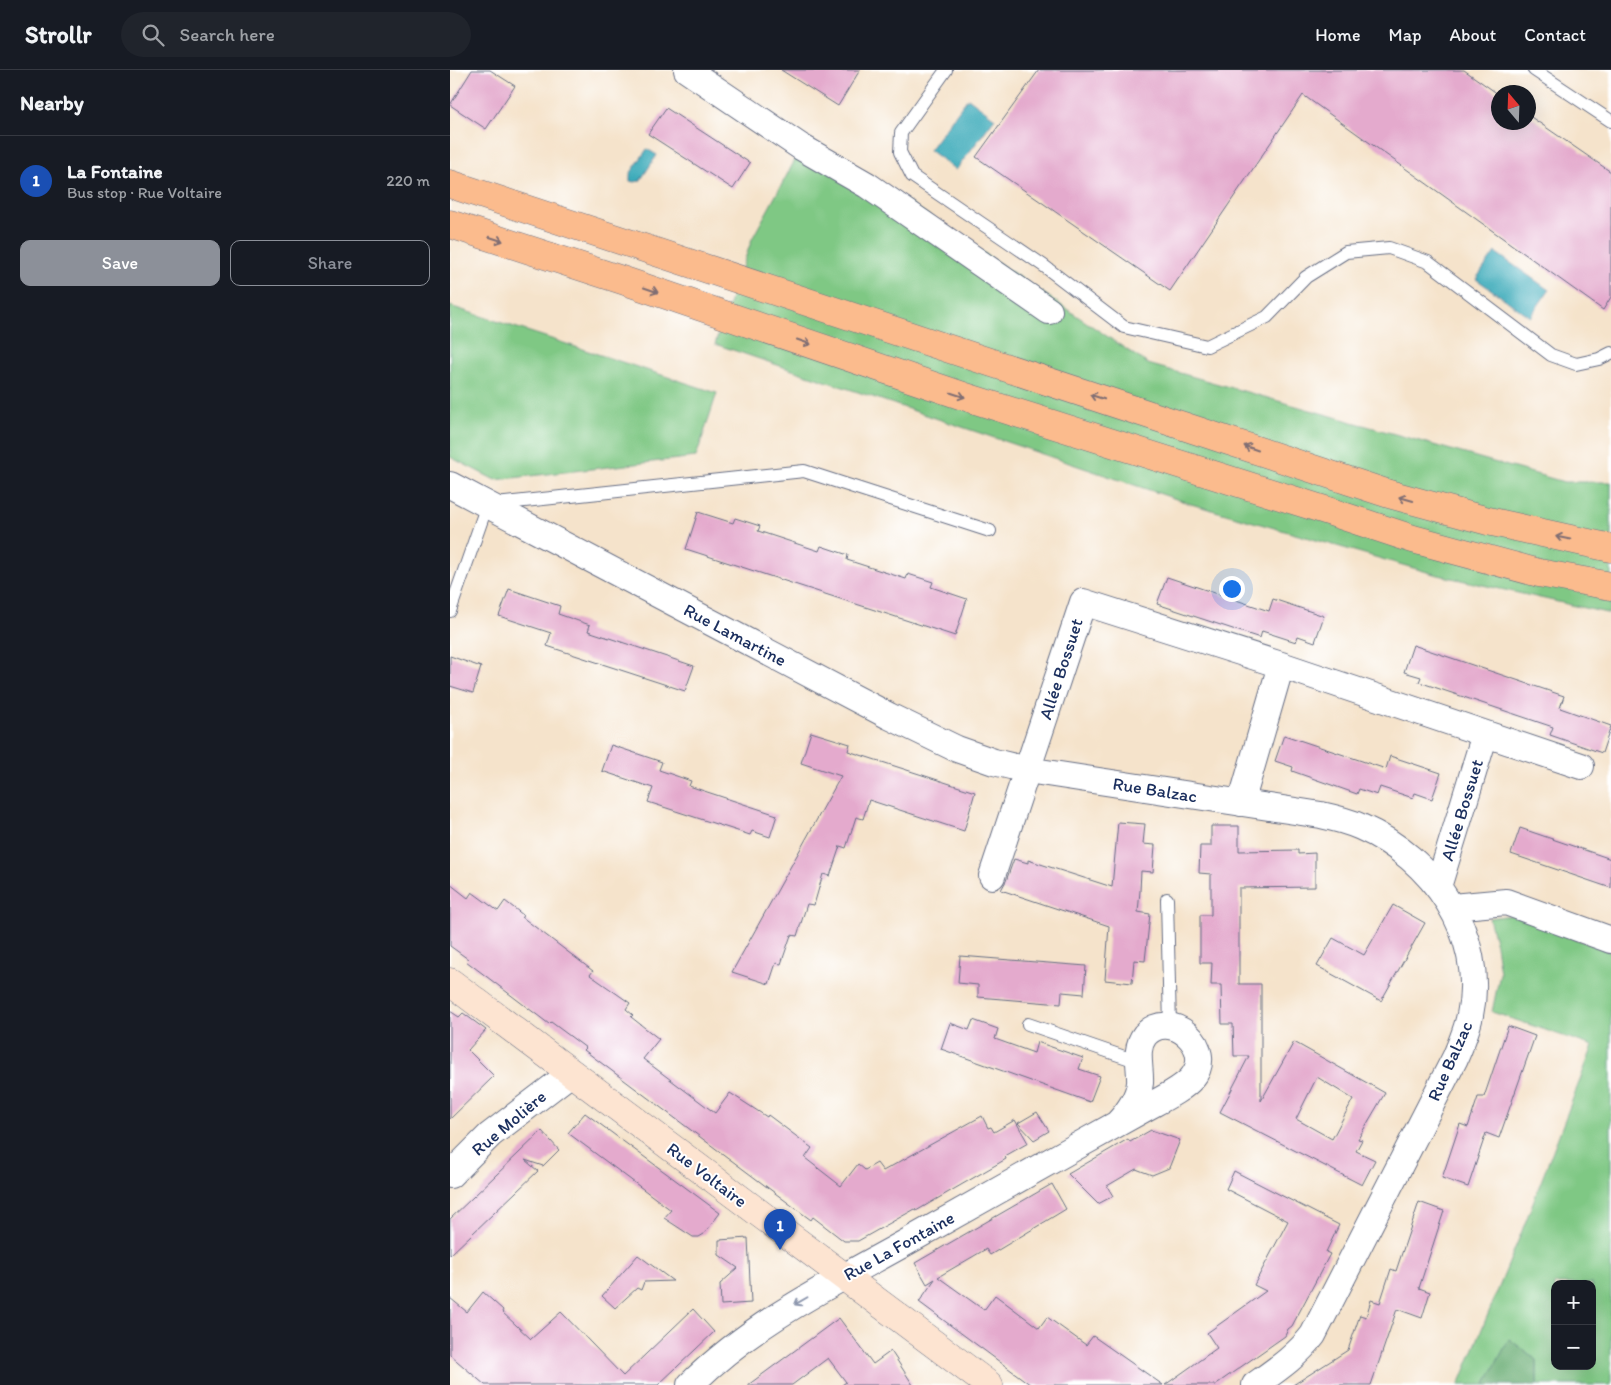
<!DOCTYPE html>
<html lang="en">
<head>
<meta charset="utf-8">
<style>
  :root { --surface:#171b24; --page:#20242c; --text:#f1f3f6; --muted:#9ea1a6; --line:#363941; --accent:#8c9099 }
  body { margin:0; font-family:Itim,sans-serif; background:var(--page); color:var(--text) }
  .controls { position:absolute; right:15px; bottom:15px; display:grid; overflow:hidden; border-radius:10px; box-shadow:0 5px 20px #0002 }
  .controls button { width:45px; height:45px; display:grid; place-items:center; padding:0; border:0; border-bottom:1px solid var(--line); background:var(--surface); color:var(--text); font:25px sans-serif }
  .compass { position:absolute; left:1041px; top:15px; width:45px; height:45px; border-radius:50%; background:var(--surface); box-shadow:0 5px 20px #0002; rotate:341deg }
  .you { position:absolute; left:781px; top:518px; width:18px; height:18px; margin:-12px; border:4px solid #fff; border-radius:50%; background:#1a73e8; box-shadow:0 0 0 8px #1a73e833 }
  .badge { display:grid; place-items:center; width:32px; height:32px; border-radius:50%; background:var(--accent); color:#fff; font-size:16px; font-weight:700 }
  .pin { position:absolute; translate:-50% -41px; filter:drop-shadow(0 1px 2px #0008) }
  .pin::after { content:''; position:absolute; top:26px; width:18px; height:15px; background:inherit; clip-path:polygon(0 0,100% 0,50% 100%) }
  .list { margin:0; padding:0; list-style:none }
  h2 { display:flex; justify-content:space-between; align-items:center; height:65px; margin:0; padding:0 20px; font-size:21px }
  h2 small { font-size:16px; font-weight:400; color:var(--muted) }
  .list li { display:grid; grid-template-columns:32px 1fr auto; gap:15px; align-items:center; box-sizing:border-box; height:90px; padding:0 20px; border-top:1px solid var(--line) }
  .list b { display:block; font-size:19px; white-space:nowrap }
  .list p { margin:0; font-size:16px; white-space:nowrap; color:var(--muted) }
  .list em { font-size:16px; font-style:normal; color:var(--muted) }
  .actions { display:flex; gap:10px; padding:15px 20px }
  .actions a { flex:1; padding:11px 0; border:1px solid var(--accent); border-radius:10px; text-align:center; font-size:18px; color:var(--accent) }
  .actions .main { background:var(--accent); color:#fff }
  .icon { flex:none; width:28px; height:28px; fill:none; stroke:currentColor; stroke-width:2; stroke-linecap:round; stroke-linejoin:round }
  .map { position:relative; flex:none; width:1161px; height:1315px; overflow:hidden }
  header { display:flex; align-items:center; gap:30px; box-sizing:border-box; height:70px; padding:0 25px; background:var(--surface); border-bottom:1px solid var(--line) }
  header strong { font-size:24px }
  nav { display:flex; gap:28px; margin-inline-start:auto; font-size:18px }
  .search { width:350px; height:45px; background:var(--page); display:flex; align-items:center; gap:12px; box-sizing:border-box; padding:0 18px; border-radius:28px; color:var(--muted); font-size:19px }
  main { display:flex }
  aside { flex:1; background:var(--surface) }
  .map>svg:first-child { display:block }
  .green { fill:#7fc884; stroke:#4d7c71; fill-rule:evenodd }
  .forest { fill:#67ac72; stroke:#416e68 }
  .water { fill:#3cabba; stroke:#2c6d8c }
  .building { fill:#e4aacd; fill-rule:evenodd }
  .lines { fill:none; stroke-linecap:round; stroke-linejoin:round }
  .lane-casing { stroke:#676e84; stroke-width:14 }
  .street-casing { stroke:#676e84; stroke-width:28 }
  .secondary-casing { stroke:#676e84; stroke-width:29 }
  .primary-casing { stroke:#676e84; stroke-width:29 }
  .lane { stroke:#fff; stroke-width:12 }
  .street { stroke:#fff; stroke-width:26 }
  .secondary { stroke:#fde4d1; stroke-width:28 }
  .primary { stroke:#fbbb8d; stroke-width:28 }
  .oneway { stroke:#806e73 }
  .oneway2 { stroke:#8d97ae }
  .labels { text-anchor:middle; dominant-baseline:central; stroke-width:4; stroke-linejoin:round; paint-order:stroke }
  .street-label { font-size:18px; fill:#1b2f5e; stroke:#fff }
</style>
</head>
<body>
<header>
<strong>Strollr</strong>
<div class="search"><svg class="icon" aria-label="search" viewBox="0 0 24 24"><circle cx="10" cy="10" r="6"/><path d="M15 15l6 6"/></svg>Search here</div>
<nav><a>Home</a><a>Map</a><a>About</a><a>Contact</a></nav>
</header>
<main>
<aside>
<h2>Nearby<small></small></h2>
<ul class="list">
<li><span class="badge" style="background:#1a4fb4">1</span><div><b>La Fontaine</b><p>Bus stop · Rue Voltaire</p></div><em>220 m</em></li>
</ul>
<div class="actions"><a class="main">Save</a><a>Share</a></div>
</aside>
<div class="map">
<svg width="1161" height="1315" viewBox="0 0 1161 1315">
  <rect width="100%" height="100%" fill="#fff"/>
  <filter id="ink" filterUnits="userSpaceOnUse"><feTurbulence type="fractalNoise" baseFrequency=".02" numOctaves="2"/><feDisplacementMap in="SourceGraphic" scale="10" xChannelSelector="R" yChannelSelector="G"/><feConvolveMatrix kernelMatrix="1 2 1 2 8 2 1 2 1" color-interpolation-filters="sRGB"/></filter>
  <filter id="wash" filterUnits="userSpaceOnUse"><feTurbulence type="fractalNoise" baseFrequency=".0096" numOctaves="4" result="noise"/><feDisplacementMap in="SourceGraphic" scale="20" xChannelSelector="R" yChannelSelector="G"/><feGaussianBlur stdDeviation="1.12" result="paint"/><feColorMatrix in="noise" values="0 0 0 0 0 0 0 0 0 0 0 0 0 0 0 0 0 1.4 0 .05"/><feComposite in="paint" operator="in"/></filter>
  <g filter="url(#wash)">
    <rect width="100%" height="100%" fill="#f5e3cb"/>
    <path class="green" d="M 357,68 L 429,112 L 698,294 L 1114,412 L 1161,412 L 1161,544 L 984,504 L 741,434 L 265,274 L 302,169 Z
      M 0,236 L 267,323 L 246,387 L 45,410 L 0,387 Z
      M 1062,845 L 1161,882 L 1161,1315 L 1087,1315 L 1087,1290 L 1059,1269 L 1035,1315 L 1009,1315 L 1072,1161 L 1143,976 L 1042,942 L 1050,903 L 1046,875 L 1039,848 ZM 1105,1214 L 1142,1214 L 1142,1296 L 1105,1296 Z"/>
    <path class="forest" d="M 1059,1269 L 1087,1290 L 1087,1315 L 1035,1315 Z"/>
    <path class="water" d="M 518,28 L 545,48 L 506,100 L 479,80 Z
      M 197,79 L 207,85 L 190,111 L 184,112 L 180,111 L 180,104 Z
      M 1045,182 L 1099,220 L 1080,247 L 1026,209 Z"/>
    <g id="blocks">
      <path class="building" d="M 22,0 L 40,0 L 65,16 L 36,59 L 0,35 Z
        M 331,0 L 410,0 L 388,36 Z
        M 589,0 L 1014,0 L 1048,24 L 1048,52 L 1078,52 L 1078,45 L 1161,102 L 1161,227 L 1153,240 L 853,25 L 720,221 L 526,87 Z
        M 216,38 L 300,93 L 283,119 L 198,64 Z
        M 248,442 L 283,453 L 285,448 L 310,456 L 308,461 L 369,481 L 371,476 L 398,485 L 397,490 L 456,509 L 458,504 L 483,512 L 481,517 L 517,529 L 505,566 L 236,479 Z
        M 717,507 L 819,541 L 823,529 L 874,546 L 865,572 L 848,566 L 846,572 L 812,561 L 810,568 L 707,534 Z
        M 59,519 L 110,536 L 108,544 L 140,555 L 138,561 L 244,596 L 235,621 L 97,576 L 101,563 L 49,546 Z
        M 963,575 L 1114,626 L 1110,638 L 1161,656 L 1152,683 L 1100,665 L 1103,657 L 969,612 L 971,607 L 954,602 Z
        M 0,586 L 31,597 L 23,623 L 0,616 Z
        M 361,662 L 400,674 L 398,681 L 525,722 L 514,761 L 419,730 L 413,749 L 406,747 L 396,778 L 390,776 L 380,806 L 373,804 L 364,835 L 357,834 L 347,866 L 341,865 L 331,894 L 326,893 L 319,914 L 282,902 L 391,706 L 351,693 Z
        M 834,665 L 936,699 L 940,686 L 991,703 L 982,729 L 965,723 L 963,728 L 930,717 L 927,725 L 909,719 L 907,724 L 842,701 L 843,697 L 825,691 Z
        M 161,675 L 212,692 L 209,700 L 241,711 L 239,716 L 327,745 L 320,767 L 302,761 L 300,765 L 198,732 L 203,718 L 152,701 Z
        M 668,752 L 695,754 L 693,774 L 705,775 L 703,802 L 691,801 L 690,821 L 688,842 L 700,844 L 695,891 L 684,890 L 682,913 L 655,910 L 659,856 L 551,820 L 556,811 L 564,789 L 578,793 L 578,790 L 662,817 Z
        M 761,756 L 789,756 L 789,781 L 848,780 L 848,784 L 865,783 L 865,817 L 789,818 L 789,914 L 811,914 L 811,1031 L 844,972 L 935,1023 L 908,1069 L 912,1070 L 906,1081 L 925,1090 L 912,1115 L 770,1042 L 799,986 L 784,986 L 783,954 L 772,954 L 771,915 L 761,915 L 762,893 L 750,893 L 750,845 L 761,845 L 761,804 L 749,803 L 750,776 L 761,776 ZM 867,1007 L 903,1029 L 882,1069 L 846,1049 Z
        M 1070,758 L 1161,789 L 1161,818 L 1061,784 Z
        M 0,814 L 18,828 L 22,822 L 48,841 L 55,831 L 73,845 L 72,847 L 143,901 L 140,905 L 180,933 L 176,939 L 183,945 L 181,947 L 209,969 L 193,989 L 265,1043 L 280,1023 L 317,1047 L 318,1045 L 362,1078 L 355,1088 L 391,1116 L 408,1094 L 415,1100 L 427,1093 L 433,1101 L 532,1046 L 538,1058 L 541,1057 L 544,1062 L 565,1050 L 578,1073 L 555,1086 L 556,1089 L 466,1141 L 465,1139 L 408,1171 L 394,1171 L 363,1147 L 361,1150 L 134,980 L 136,978 L 101,952 L 99,954 L 16,891 L 18,889 L 0,876 Z
        M 943,835 L 975,853 L 931,931 L 867,896 L 883,868 L 914,885 Z
        M 510,886 L 636,896 L 634,924 L 612,922 L 611,934 L 528,927 L 528,915 L 508,913 Z
        M 0,941 L 9,947 L 13,943 L 36,960 L 18,980 L 44,1006 L 0,1049 Z
        M 523,950 L 548,959 L 545,969 L 584,983 L 587,972 L 633,988 L 629,999 L 650,1006 L 640,1032 L 491,979 L 500,953 L 519,960 Z
        M 1058,956 L 1085,966 L 1049,1068 L 1036,1063 L 1018,1117 L 992,1108 L 1010,1054 L 1018,1057 L 1028,1027 L 1034,1027 Z
        M 587,1042 L 599,1061 L 584,1070 L 568,1053 Z
        M 135,1043 L 270,1143 L 254,1164 L 249,1167 L 243,1167 L 214,1148 L 221,1140 L 118,1063 Z
        M 701,1060 L 730,1070 L 719,1098 L 702,1105 L 686,1099 L 657,1116 L 663,1126 L 648,1134 L 618,1104 L 678,1069 L 680,1072 Z
        M 92,1061 L 109,1080 L 93,1096 L 75,1090 L 88,1101 L 0,1185 L 0,1149 Z
        M 784,1101 L 889,1155 L 876,1182 L 880,1184 L 842,1256 L 838,1259 L 835,1266 L 765,1315 L 715,1315 L 767,1278 L 757,1263 L 816,1221 L 804,1215 L 838,1151 L 776,1119 Z
        M 602,1114 L 616,1139 L 540,1185 L 536,1179 L 488,1207 L 534,1240 L 545,1225 L 589,1258 L 597,1247 L 636,1275 L 643,1266 L 713,1315 L 581,1315 L 469,1232 L 485,1209 L 477,1214 L 465,1193 Z
        M 969,1132 L 994,1141 L 969,1218 L 980,1222 L 972,1248 L 947,1239 L 921,1315 L 843,1315 L 898,1280 L 910,1245 L 916,1247 L 921,1230 L 930,1233 L 941,1199 L 946,1201 Z
        M 298,1168 L 301,1233 L 271,1235 L 270,1214 L 288,1198 L 269,1185 L 269,1170 Z
        M 188,1185 L 223,1211 L 194,1212 L 191,1220 L 187,1218 L 165,1238 L 152,1226 Z
        M 33,1222 L 53,1240 L 52,1242 L 81,1269 L 111,1242 L 173,1306 L 243,1239 L 264,1262 L 208,1315 L 35,1315 L 0,1285 L 0,1228 L 17,1242 Z
        M 389,1248 L 423,1294 L 441,1281 L 463,1315 L 392,1315 L 396,1312 L 378,1288 L 342,1315 L 298,1315 Z"/>
    </g>
  </g>
  <g filter="url(#ink)">
    <use href="#blocks" fill-opacity="0" stroke="#676e84" stroke-width="1"/>
    <g class="lines">
      <g class="lane-casing">
        <path id="lane" d="M 496,0 L 451,63 L 450,82 L 462,106 L 594,196 L 674,257 L 757,276 L 817,247 L 856,207 L 896,182 L 939,178 L 978,192 L 1101,285 L 1126,294 L 1149,289 L 1161,283
          M 1084,0 L 1161,51
          M 0,541 L 37,435 L 354,401 L 540,461
          M 717,829 L 720,957
          M 578,954 L 689,992"/>
      </g>
      <g class="street-casing">
        <path id="street" d="M 237,0 L 351,77 L 417,115 L 599,241
          M 0,415 L 439,646 L 507,679 L 544,692 L 577,700 L 871,745 C 885,748 898,751 911,757 C 982,788 1037,865 1020,945 C 1017,960 1011,974 1005,988 L 863,1265 C 847,1286 826,1300 805,1315
          M 791,733 L 831,595
          M 542,806 L 633,532 L 831,595 L 1131,696
          M 988,817 L 1035,664
          M 1002,837 L 1056,832 L 1161,870
          M 0,1105 L 40,1065 L 121,1003
          M 240,1315 C 302,1253 380,1215 455,1173 C 535,1128 614,1083 694,1039 C 708,1031 732,1020 742,1008 C 767,978 720,937 695,965 C 684,979 691,997 690,1013 C 688,1029 678,1042 668,1053"/>
      </g>
      <g class="secondary-casing">
        <path id="secondary" d="M 0,912 L 539,1315"/>
      </g>
      <g class="primary-casing">
        <path id="primary" d="M 0,114 L 939,424 L 1038,451 L 1161,478
          M 0,154 L 172,210 L 513,326 L 875,440 L 963,469 L 1089,503 L 1161,516"/>
      </g>
      <use href="#lane" class="lane"/>
      <use href="#street" class="street"/>
      <use href="#secondary" class="secondary"/>
      <use href="#primary" class="primary"/>
    </g>
    <defs><path id="oneway-shaft" d="M-6 0H5M1.5-3L5.5 0L1.5 3" fill="none" stroke-width="1.6" stroke-linecap="round" stroke-linejoin="round" transform="scale(1.25)"/></defs>
    <g class="oneway">
      <use href="#oneway-shaft" transform="translate(46 169) rotate(18)"/>
      <use href="#oneway-shaft" transform="translate(201 220) rotate(19)"/>
      <use href="#oneway-shaft" transform="translate(354 272) rotate(19)"/>
      <use href="#oneway-shaft" transform="translate(508 325) rotate(18)"/>
      <use href="#oneway-shaft" transform="translate(647 327) rotate(-162)"/>
      <use href="#oneway-shaft" transform="translate(801 378) rotate(-161)"/>
      <use href="#oneway-shaft" transform="translate(956 429) rotate(-164)"/>
      <use href="#oneway-shaft" transform="translate(1113 468) rotate(-169)"/>
    </g>
    <use class="oneway2" href="#oneway-shaft" transform="translate(351 1231) rotate(150)"/>
  </g>
  <g class="labels">
    <g class="street-label">
      <text transform="translate(285 565) rotate(28)">Rue Lamartine</text>
      <text transform="translate(611 599) rotate(-72)">Allée Bossuet</text>
      <text transform="translate(705 720) rotate(9)">Rue Balzac</text>
      <text transform="translate(1012 740) rotate(-73)">Allée Bossuet</text>
      <text transform="translate(1000 991) rotate(-66)">Rue Balzac</text>
      <text transform="translate(59 1053) rotate(-40)">Rue Molière</text>
      <text transform="translate(257 1105) rotate(37)">Rue Voltaire</text>
      <text transform="translate(449 1176) rotate(-29)">Rue La Fontaine</text>
    </g>
  </g>
</svg>
<div class="controls">
<button>+</button>
<button>−</button>
</div>
<svg class="compass" viewBox="-18 -18 36 36"><path d="M0-13l5 13h-10z" fill="#e53935"/><path d="M0 13l5-13h-10z" fill="#9ea1a6"/></svg>
<div class="you"></div>
<div class="pin badge" style="left:330px;top:1180px;background:#1a4fb4">1</div>
</div>
</main>
</body>
</html>
